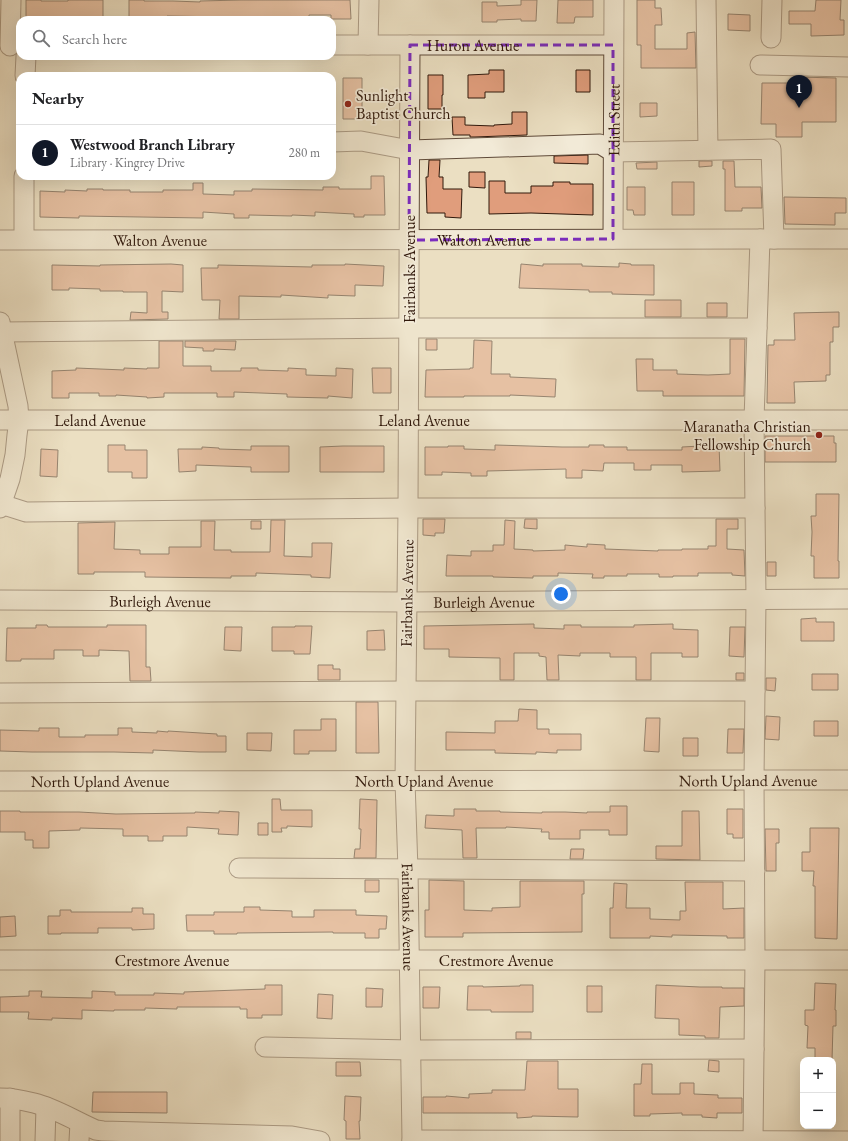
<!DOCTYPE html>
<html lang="en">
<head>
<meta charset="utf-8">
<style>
  :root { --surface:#fff; --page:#f6f6f6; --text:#202124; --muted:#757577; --line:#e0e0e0; --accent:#111827 }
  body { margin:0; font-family:"EB Garamond",serif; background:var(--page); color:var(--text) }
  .controls { position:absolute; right:12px; bottom:12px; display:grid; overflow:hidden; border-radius:8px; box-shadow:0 4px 16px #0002 }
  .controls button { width:36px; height:36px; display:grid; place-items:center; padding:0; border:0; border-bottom:1px solid var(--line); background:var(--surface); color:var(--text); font:20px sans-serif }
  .you { position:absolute; left:561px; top:594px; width:14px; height:14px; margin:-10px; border:3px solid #fff; border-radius:50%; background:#1a73e8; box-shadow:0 0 0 6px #1a73e833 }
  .badge { display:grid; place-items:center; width:26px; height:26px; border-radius:50%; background:var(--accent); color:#fff; font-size:13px; font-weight:700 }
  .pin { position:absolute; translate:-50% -33px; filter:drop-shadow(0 1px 2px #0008) }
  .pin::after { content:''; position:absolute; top:21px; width:14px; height:12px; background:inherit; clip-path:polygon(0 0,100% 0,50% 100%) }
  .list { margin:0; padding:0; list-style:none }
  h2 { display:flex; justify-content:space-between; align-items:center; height:52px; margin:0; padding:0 16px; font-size:17px }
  h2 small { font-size:13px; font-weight:400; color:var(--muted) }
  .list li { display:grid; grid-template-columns:26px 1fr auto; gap:12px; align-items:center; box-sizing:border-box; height:56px; padding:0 16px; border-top:1px solid var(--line) }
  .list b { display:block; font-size:15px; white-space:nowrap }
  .list p { margin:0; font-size:13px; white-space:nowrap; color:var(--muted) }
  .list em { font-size:13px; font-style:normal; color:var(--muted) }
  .icon { flex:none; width:22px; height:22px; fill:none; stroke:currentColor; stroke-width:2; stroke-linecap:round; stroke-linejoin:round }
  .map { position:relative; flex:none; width:848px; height:1141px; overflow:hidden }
  .search { position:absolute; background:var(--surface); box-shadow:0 4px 16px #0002; left:16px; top:16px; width:320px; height:44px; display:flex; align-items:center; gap:10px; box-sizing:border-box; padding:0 14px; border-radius:12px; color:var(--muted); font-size:15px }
  .panel { position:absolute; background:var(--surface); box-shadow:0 4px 16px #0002; left:16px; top:72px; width:320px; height:108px; border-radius:12px }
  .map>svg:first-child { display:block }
  .building { fill:#e09d7c; stroke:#30180b }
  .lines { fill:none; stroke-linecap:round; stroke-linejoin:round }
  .minor-casing { stroke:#5f4a39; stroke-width:21 }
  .minor { stroke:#f2ead7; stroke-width:19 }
  .marked { fill:none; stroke:#7b2cbf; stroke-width:3; stroke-dasharray:8 5; stroke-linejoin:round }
  .poi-dot { fill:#8f2418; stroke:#f2ead7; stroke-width:1.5 }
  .labels { text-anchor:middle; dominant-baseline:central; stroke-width:3.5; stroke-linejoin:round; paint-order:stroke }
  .street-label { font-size:16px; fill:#30180b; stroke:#f2ead7 }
  .poi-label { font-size:16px; fill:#30180b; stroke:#f2ead7; text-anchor:start }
</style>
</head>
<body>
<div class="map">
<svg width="848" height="1141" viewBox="0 0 848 1141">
  <rect width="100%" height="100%" fill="#ebdfc2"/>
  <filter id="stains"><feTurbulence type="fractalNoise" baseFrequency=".005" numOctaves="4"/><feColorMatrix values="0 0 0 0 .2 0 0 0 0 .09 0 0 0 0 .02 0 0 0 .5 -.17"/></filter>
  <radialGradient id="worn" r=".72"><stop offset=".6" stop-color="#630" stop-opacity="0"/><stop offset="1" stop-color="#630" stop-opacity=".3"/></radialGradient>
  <path class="building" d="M 26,0 L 41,0 L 41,1 L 68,1 L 68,0 L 103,0 L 103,20 L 88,20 L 88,18 L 61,17 L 61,20 L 34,20 L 34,17 L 26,17 Z
    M 129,0 L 144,0 L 144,1 L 173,1 L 200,2 L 200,1 L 241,0 L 350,0 L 351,19 L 331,19 L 331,15 L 309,15 L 309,18 L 288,18 L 288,19 L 249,20 L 249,18 L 225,19 L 225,17 L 167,16 L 167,18 L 160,18 L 160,20 L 135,20 L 136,18 L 129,18 Z
    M 521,0 L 537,0 L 536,21 L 521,21 L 521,19 L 497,20 L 497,22 L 482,22 L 482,2 L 497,2 L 497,6 L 521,5 Z
    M 558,0 L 593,0 L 593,17 L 575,17 L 574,23 L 557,23 Z
    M 637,0 L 655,0 L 655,8 L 661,8 L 662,25 L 655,25 L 655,49 L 687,49 L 687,33 L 695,32 L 696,68 L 641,68 L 641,45 L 637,45 Z
    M 816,0 L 841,0 L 840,20 L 844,20 L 844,35 L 811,36 L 811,24 L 789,24 L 789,11 L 815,11 Z
    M 728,14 L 750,15 L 750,31 L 728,30 Z
    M 489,70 L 504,70 L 504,92 L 485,92 L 485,98 L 468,98 L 468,75 L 489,74 Z
    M 576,70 L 590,70 L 590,92 L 576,92 Z
    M 428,75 L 443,75 L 443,95 L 442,95 L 442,109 L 428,109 Z
    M 798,77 L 836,78 L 836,122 L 802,122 L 802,137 L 776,137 L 776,124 L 761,124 L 762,83 L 798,83 Z
    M 343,78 L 362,78 L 362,119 L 343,119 Z
    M 640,103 L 657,103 L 657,116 L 640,117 Z
    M 512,112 L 527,112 L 527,135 L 475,137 L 470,137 L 470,135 L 453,135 L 452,117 L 465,117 L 465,125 L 494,126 L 494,125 L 512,124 Z
    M 588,155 L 588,164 L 554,163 L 554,156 Z
    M 429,160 L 440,160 L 439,177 L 443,177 L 443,189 L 462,189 L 461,218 L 445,217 L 445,213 L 427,213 L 426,177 L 428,177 Z
    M 699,161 L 712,161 L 712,166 L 699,167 Z
    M 723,161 L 734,161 L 735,187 L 761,187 L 762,208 L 742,208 L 742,211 L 725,211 L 725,169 L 723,169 Z
    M 657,162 L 657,169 L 637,169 L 636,163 Z
    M 469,172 L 485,172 L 485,188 L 469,187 Z
    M 371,176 L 384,176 L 385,215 L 364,215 L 364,217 L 354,217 L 354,214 L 315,212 L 315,216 L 292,215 L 292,216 L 249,215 L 249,218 L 234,218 L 234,214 L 203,212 L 203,218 L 79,216 L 79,218 L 40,217 L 40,191 L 65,192 L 65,190 L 87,191 L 87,189 L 103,189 L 103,190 L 130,190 L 130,192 L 163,192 L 163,190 L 193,190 L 193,183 L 203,183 L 203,194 L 234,195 L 234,191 L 252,191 L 252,189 L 323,190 L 323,187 L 339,187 L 339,189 L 371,189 Z
    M 489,181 L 505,181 L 505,193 L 531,193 L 531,186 L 553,186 L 553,182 L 570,182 L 570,184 L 593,184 L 593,215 L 531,213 L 489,214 Z
    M 672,182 L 694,182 L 694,215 L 672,215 Z
    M 627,187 L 645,187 L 645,215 L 634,215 L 633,210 L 627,210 Z
    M 784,197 L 846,198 L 846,213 L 835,213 L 835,225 L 785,224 Z
    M 619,263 L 631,264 L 631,265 L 654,265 L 654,295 L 612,294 L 612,292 L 589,292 L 589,290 L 519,288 L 521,264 L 543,266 L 543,264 L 582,264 L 582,266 L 619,267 Z
    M 171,264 L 183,265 L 183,292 L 162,291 L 162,312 L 168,312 L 168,319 L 130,320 L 131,312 L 147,313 L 147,292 L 123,292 L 123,291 L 100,291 L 100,289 L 69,288 L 69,290 L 52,290 L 52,265 L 100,266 L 100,265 Z
    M 345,264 L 384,266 L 383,286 L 355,285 L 355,296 L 328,295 L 328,298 L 281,295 L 281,297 L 239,296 L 239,319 L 219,319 L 220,300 L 202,300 L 201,268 L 218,268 L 218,265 L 312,267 L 312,265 L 345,265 Z
    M 645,300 L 681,300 L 681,317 L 645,317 Z
    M 707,303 L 727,303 L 727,317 L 707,317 Z
    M 839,312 L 839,327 L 833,327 L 833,342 L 830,342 L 830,375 L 826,375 L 826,381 L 794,382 L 795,403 L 767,403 L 768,345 L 774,345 L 774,340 L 795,340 L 794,313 Z
    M 426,339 L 437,339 L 437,350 L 426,350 Z
    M 730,339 L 745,339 L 744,396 L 663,396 L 663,391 L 637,391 L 636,359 L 653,359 L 653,370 L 677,370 L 677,374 L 708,375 L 730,374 Z
    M 474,340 L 492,341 L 491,374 L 510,374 L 510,377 L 556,379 L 555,397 L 510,395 L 510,396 L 464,396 L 464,397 L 425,397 L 426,370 L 470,369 L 470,368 L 473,368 Z
    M 159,341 L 183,341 L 183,366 L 211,366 L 211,371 L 241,371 L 241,368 L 258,368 L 258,370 L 288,371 L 288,368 L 306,369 L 306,375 L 336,376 L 336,368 L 353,369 L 352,398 L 328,396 L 328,398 L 287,397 L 287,394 L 234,392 L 234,397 L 217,397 L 217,393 L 164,393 L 164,397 L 147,398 L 147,397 L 116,395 L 116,396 L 99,396 L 99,393 L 69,393 L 69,398 L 52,398 L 52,371 L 76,370 L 76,368 L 124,370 L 124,368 L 147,369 L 147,368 L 159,368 Z
    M 185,341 L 236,341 L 235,350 L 214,349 L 214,351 L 203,351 L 203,348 L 185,347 Z
    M 372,368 L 391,368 L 391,393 L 373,393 Z
    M 765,436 L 834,436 L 834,443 L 836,443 L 836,462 L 765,462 Z
    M 108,445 L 125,445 L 125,450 L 147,450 L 147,478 L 132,478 L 132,472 L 108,472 Z
    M 495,445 L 562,447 L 589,447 L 589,445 L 604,445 L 604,447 L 627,447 L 627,450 L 682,450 L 682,447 L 719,445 L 720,471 L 682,472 L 682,465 L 651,465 L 651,470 L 634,470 L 634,463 L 604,463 L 603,471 L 582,470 L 582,478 L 566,478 L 566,469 L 487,471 L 487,476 L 471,476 L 471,473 L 442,472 L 442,475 L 425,475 L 425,447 L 448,447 L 448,446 L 464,446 L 464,449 L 495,450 Z
    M 251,446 L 289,446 L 289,472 L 251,472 L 251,467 L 196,465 L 196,471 L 179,472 L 178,449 L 202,449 L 202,447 L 219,448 L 219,449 L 251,450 Z
    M 343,446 L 384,446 L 384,472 L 320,472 L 320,447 Z
    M 41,449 L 58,450 L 57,477 L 40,476 Z
    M 816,494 L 839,494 L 838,561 L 839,561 L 839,578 L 814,578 L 814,556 L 811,556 L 812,532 L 811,516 L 816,516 Z
    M 423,519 L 445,519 L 444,533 L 435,533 L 435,536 L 423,535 Z
    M 525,519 L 537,519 L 537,529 L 524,528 Z
    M 716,519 L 738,519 L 738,529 L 727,529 L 727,549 L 744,550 L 745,576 L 732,575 L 732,573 L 698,573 L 698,576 L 673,576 L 673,577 L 659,577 L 659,574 L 627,574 L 627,576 L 604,576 L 604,578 L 592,578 L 593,574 L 558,573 L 558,576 L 533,576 L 533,578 L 493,577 L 493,576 L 446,576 L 447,555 L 471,556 L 471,551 L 493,551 L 493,545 L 504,545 L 505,520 L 515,521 L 514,549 L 533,550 L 533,551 L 565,550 L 565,545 L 587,547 L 587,544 L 605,545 L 605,549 L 658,551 L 658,550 L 682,550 L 682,549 L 708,549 L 708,546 L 716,546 Z
    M 271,520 L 285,520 L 284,556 L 312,557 L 312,543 L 332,543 L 330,578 L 311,577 L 311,575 L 256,573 L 256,576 L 231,576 L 231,578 L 145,577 L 145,572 L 94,572 L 94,574 L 78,574 L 78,523 L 115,522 L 114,549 L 140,550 L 140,554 L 169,554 L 169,547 L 201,547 L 201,521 L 215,521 L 214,550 L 231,550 L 231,552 L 270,552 Z
    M 251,521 L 261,521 L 261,529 L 251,529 Z
    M 767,562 L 776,562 L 776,576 L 767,576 Z
    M 816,618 L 816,622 L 834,622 L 834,641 L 801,641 L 801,619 Z
    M 534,624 L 534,628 L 564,629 L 564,625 L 581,625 L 581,627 L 634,627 L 634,625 L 673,624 L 673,629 L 698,630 L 698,657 L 682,657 L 682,653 L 651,653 L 651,680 L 636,680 L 636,657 L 610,657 L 610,653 L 580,653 L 580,656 L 558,655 L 559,680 L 547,680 L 546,657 L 539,656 L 539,653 L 514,653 L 514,680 L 500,680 L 500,658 L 449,657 L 449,649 L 424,649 L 424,626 Z
    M 36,625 L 47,625 L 48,627 L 107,627 L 107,625 L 146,625 L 146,667 L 150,667 L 151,681 L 130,681 L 129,651 L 99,650 L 99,656 L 83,656 L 83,650 L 54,650 L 54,659 L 21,659 L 21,661 L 6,661 L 7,628 L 36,628 Z
    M 295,626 L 312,626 L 310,654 L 294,654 L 294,651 L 272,651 L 272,627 L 295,627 Z
    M 225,627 L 242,627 L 241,651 L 224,650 Z
    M 730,627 L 745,627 L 744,657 L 729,656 Z
    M 384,630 L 385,650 L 367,650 L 367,631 Z
    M 318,665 L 333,665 L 333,669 L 340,669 L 340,680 L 318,680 Z
    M 736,673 L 744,673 L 744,680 L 736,680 Z
    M 812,674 L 838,674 L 838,690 L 812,690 Z
    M 766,678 L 776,678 L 775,691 L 766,690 Z
    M 356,702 L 378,702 L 379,753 L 356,753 Z
    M 519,709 L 537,710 L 537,729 L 549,729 L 549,734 L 581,734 L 581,750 L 557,750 L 557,753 L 536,752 L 536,754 L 495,753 L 495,750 L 446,750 L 446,732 L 495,733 L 495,721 L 518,721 Z
    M 766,716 L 780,717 L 779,740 L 765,739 Z
    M 646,718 L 660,718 L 659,752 L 644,751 Z
    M 321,719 L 336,719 L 336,751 L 309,751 L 309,754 L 294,754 L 294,730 L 321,730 Z
    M 814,721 L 838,721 L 838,736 L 814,736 Z
    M 39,728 L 59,728 L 59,737 L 85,737 L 85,735 L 118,735 L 118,728 L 132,728 L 132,732 L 157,733 L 157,731 L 168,732 L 168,731 L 217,734 L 217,736 L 226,736 L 226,752 L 199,752 L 153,750 L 153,753 L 114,752 L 32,752 L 0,751 L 0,730 L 39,731 Z
    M 728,729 L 744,729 L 743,753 L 727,753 Z
    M 247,733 L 272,733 L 271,751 L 247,750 Z
    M 683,738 L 698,738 L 698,756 L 683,756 Z
    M 272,799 L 280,799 L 281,810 L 312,810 L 312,827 L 287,826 L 287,828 L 281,828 L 282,832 L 272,832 Z
    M 360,799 L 377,800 L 376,858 L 354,858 L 355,849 L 360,849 L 361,829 L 359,829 Z
    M 610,806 L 627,806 L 627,835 L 609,835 L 609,830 L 580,830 L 580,839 L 549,839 L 549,832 L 541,832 L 542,829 L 506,827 L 506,828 L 476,828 L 477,858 L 463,858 L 462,830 L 425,828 L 426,815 L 454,816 L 454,809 L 476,809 L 476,811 L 500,811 L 500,812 L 542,813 L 542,812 L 565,812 L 587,813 L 587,812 L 610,812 Z
    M 727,809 L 743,809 L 743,838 L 733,838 L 733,834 L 727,834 Z
    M 0,811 L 20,811 L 20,812 L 79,812 L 116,814 L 195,813 L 195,812 L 219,813 L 219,811 L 239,812 L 238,835 L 218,834 L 219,829 L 187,827 L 187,836 L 163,836 L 163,841 L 148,841 L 148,836 L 123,836 L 123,829 L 80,828 L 80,830 L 49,831 L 49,848 L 33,848 L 33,840 L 25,840 L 25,832 L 0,832 Z
    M 682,811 L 699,811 L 700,860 L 656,859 L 656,846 L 682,846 Z
    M 258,823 L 268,823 L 268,835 L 258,835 Z
    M 810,828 L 839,828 L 837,939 L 815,938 L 815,886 L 813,886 L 814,871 L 802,871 L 802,852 L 810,852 Z
    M 765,829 L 779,829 L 779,843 L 776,843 L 776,871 L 766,871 Z
    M 571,849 L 584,849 L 583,859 L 570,859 Z
    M 365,880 L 379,880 L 379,892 L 365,892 Z
    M 429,880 L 464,881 L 464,910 L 492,911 L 492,908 L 520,907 L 520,881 L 584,881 L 584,894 L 582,894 L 582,932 L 463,933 L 463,937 L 425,937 L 425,910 L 429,910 Z
    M 685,882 L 723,882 L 723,909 L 744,908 L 744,938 L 727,938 L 727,936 L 672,935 L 672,937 L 650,936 L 650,938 L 610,938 L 610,908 L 613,908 L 614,883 L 627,884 L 626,908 L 650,908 L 650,919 L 680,920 L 680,911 L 686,911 Z
    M 244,907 L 260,907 L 260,910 L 292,911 L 292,917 L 314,917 L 314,910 L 356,910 L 356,915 L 387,916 L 386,929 L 379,929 L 379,938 L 365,938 L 365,933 L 333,933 L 333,932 L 237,933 L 237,934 L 214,934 L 214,931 L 187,931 L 186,915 L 214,915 L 214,912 L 244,912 Z
    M 132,908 L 143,908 L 143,914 L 154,914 L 154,929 L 132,930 L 132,928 L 98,928 L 98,933 L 61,933 L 61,934 L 48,934 L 48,916 L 60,916 L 60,910 L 71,910 L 71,912 L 132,912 Z
    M 15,916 L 16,936 L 0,937 L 0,917 Z
    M 815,983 L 836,984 L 835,1010 L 836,1010 L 836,1026 L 833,1026 L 832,1060 L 815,1060 L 815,1048 L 807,1048 L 808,1026 L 805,1025 L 805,1010 L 814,1010 Z
    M 265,985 L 282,985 L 282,1015 L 262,1015 L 262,1018 L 247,1018 L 247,1009 L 240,1009 L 240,1007 L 177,1007 L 177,1009 L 145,1008 L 145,1010 L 114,1010 L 114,1011 L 82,1010 L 82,1019 L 52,1018 L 52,1020 L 28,1019 L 29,1012 L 0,1012 L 0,997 L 29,996 L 29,991 L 42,991 L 41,997 L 92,998 L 92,991 L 115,992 L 115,995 L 154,995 L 154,993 L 184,994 L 184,992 L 265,989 Z
    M 520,985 L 533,985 L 533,1012 L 491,1012 L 491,1010 L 467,1010 L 468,986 L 483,986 L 483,987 L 520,986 Z
    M 656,985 L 700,987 L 722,987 L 722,988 L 744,988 L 744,1006 L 720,1007 L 719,1038 L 705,1038 L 705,1036 L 679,1035 L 679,1019 L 655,1018 Z
    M 587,986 L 602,986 L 602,1012 L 587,1012 Z
    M 423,987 L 440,987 L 439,1008 L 423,1008 Z
    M 366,988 L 383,989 L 382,1007 L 366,1007 Z
    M 318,994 L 333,995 L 332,1019 L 317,1018 Z
    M 516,1032 L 531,1032 L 531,1039 L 516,1039 Z
    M 709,1060 L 719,1061 L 719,1072 L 708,1071 Z
    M 527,1061 L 558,1061 L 558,1089 L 578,1089 L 578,1117 L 532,1116 L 532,1117 L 517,1118 L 517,1113 L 423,1113 L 423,1097 L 446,1097 L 446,1096 L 469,1098 L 469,1094 L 492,1093 L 492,1090 L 525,1090 Z
    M 336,1062 L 360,1062 L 361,1076 L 336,1076 Z
    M 642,1064 L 652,1064 L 652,1094 L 680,1094 L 680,1083 L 694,1083 L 694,1094 L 718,1095 L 718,1098 L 742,1098 L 742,1113 L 717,1113 L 717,1118 L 702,1117 L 702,1115 L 682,1115 L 682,1113 L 650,1114 L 650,1116 L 634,1116 L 634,1084 L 641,1084 Z
    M 93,1092 L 167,1092 L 167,1113 L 92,1112 Z
    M 345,1096 L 361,1097 L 360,1121 L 359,1121 L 360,1139 L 346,1139 L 346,1121 L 344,1120 Z"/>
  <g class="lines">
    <g class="minor-casing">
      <g id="minor">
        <path d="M 706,0 L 708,150"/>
        <path d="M 771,38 L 772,0"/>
        <path id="s1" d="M 332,45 L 613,45"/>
        <path d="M 368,45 L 369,0"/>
        <path id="s2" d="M 410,45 L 408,508 L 405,781 L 408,870 L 412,1141"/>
        <path d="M 10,46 L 11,0"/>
        <path d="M 760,65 L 848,67"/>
        <path d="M 25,76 L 26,56"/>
        <path d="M 332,142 L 361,141 L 410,150 L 600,144 L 613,152 L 771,149 L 774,239"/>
        <path d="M 24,239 L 24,176"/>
        <path id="s3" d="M 613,239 L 614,0"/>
        <path id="s4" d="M 0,240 L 848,239"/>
        <path d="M 0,322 L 18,406 L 19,420 L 17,435 L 15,455 L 10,479 L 0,508"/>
        <path d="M 2,332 L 409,328 L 757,328"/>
        <path id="s5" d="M 0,420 L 848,420"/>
        <path d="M 1,504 L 26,512 L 408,508 L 755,508"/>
        <path id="s6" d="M 0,600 L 407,602 L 848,599"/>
        <path d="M 0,693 L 406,691 L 755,691"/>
        <path id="s7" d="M 0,781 L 848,780"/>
        <path d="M 239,868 L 755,871"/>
        <path id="s8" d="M 0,960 L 848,960"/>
        <path d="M 265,1047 L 411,1050 L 754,1049"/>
        <path d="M 0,1098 C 12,1098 22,1100 34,1103 C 55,1108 75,1121 96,1130 L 103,1131 L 292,1136 L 320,1141"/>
        <path d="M 412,1140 L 848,1141"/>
        <path d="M 10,1141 L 10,1098"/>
        <path d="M 45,1141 L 46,1107"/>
        <path d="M 79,1141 L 80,1123"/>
        <path d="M 753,1141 L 755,960 L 754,780 L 756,599 L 754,420 L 760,239"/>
      </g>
    </g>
    <use href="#minor" class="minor"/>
  </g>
  <path d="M0 0H848V1141H0ZM 410,45 L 613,45 L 613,239 L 409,240 Z" fill="#ebdfc2" fill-opacity=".55" fill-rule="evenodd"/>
  <path class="marked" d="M 410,45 L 613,45 L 613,239 L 409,240 Z"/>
  <g class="poi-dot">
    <circle cx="348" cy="104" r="4"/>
    <circle cx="819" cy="435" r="4"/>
  </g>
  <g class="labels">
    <g class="street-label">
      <text stroke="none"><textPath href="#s1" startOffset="141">Huron Avenue</textPath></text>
      <text stroke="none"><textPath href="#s3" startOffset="119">Edith Street</textPath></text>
      <text stroke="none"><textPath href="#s4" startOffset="160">Walton Avenue</textPath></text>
      <text stroke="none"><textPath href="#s4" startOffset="484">Walton Avenue</textPath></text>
      <text transform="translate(409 269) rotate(-90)">Fairbanks Avenue</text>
      <text stroke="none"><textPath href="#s5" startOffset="424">Leland Avenue</textPath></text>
      <text stroke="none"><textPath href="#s5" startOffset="100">Leland Avenue</textPath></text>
      <text transform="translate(407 593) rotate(-89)">Fairbanks Avenue</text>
      <text stroke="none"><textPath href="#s6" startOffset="160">Burleigh Avenue</textPath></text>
      <text stroke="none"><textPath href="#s6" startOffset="484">Burleigh Avenue</textPath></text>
      <text stroke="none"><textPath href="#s7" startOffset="748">North Upland Avenue</textPath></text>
      <text stroke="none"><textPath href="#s7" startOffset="100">North Upland Avenue</textPath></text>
      <text stroke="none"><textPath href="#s7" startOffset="424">North Upland Avenue</textPath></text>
      <text stroke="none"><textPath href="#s2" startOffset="872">Fairbanks Avenue</textPath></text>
      <text stroke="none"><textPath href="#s8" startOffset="172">Crestmore Avenue</textPath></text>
      <text stroke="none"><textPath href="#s8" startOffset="496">Crestmore Avenue</textPath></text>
    </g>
    <g class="poi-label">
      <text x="356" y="95">Sunlight<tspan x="356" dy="18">Baptist Church</tspan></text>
      <text x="811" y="426" text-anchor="end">Maranatha Christian<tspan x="811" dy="18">Fellowship Church</tspan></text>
    </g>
  </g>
  <rect width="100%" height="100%" filter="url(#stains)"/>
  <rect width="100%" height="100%" fill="url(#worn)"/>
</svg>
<div class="controls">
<button>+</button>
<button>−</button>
</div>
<div class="you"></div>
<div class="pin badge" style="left:799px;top:108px">1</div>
<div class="search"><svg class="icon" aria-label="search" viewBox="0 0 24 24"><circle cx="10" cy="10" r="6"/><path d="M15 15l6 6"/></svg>Search here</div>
<section class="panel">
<h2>Nearby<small></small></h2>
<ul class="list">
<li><span class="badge">1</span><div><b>Westwood Branch Library</b><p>Library · Kingrey Drive</p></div><em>280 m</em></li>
</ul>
</section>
</div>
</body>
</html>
